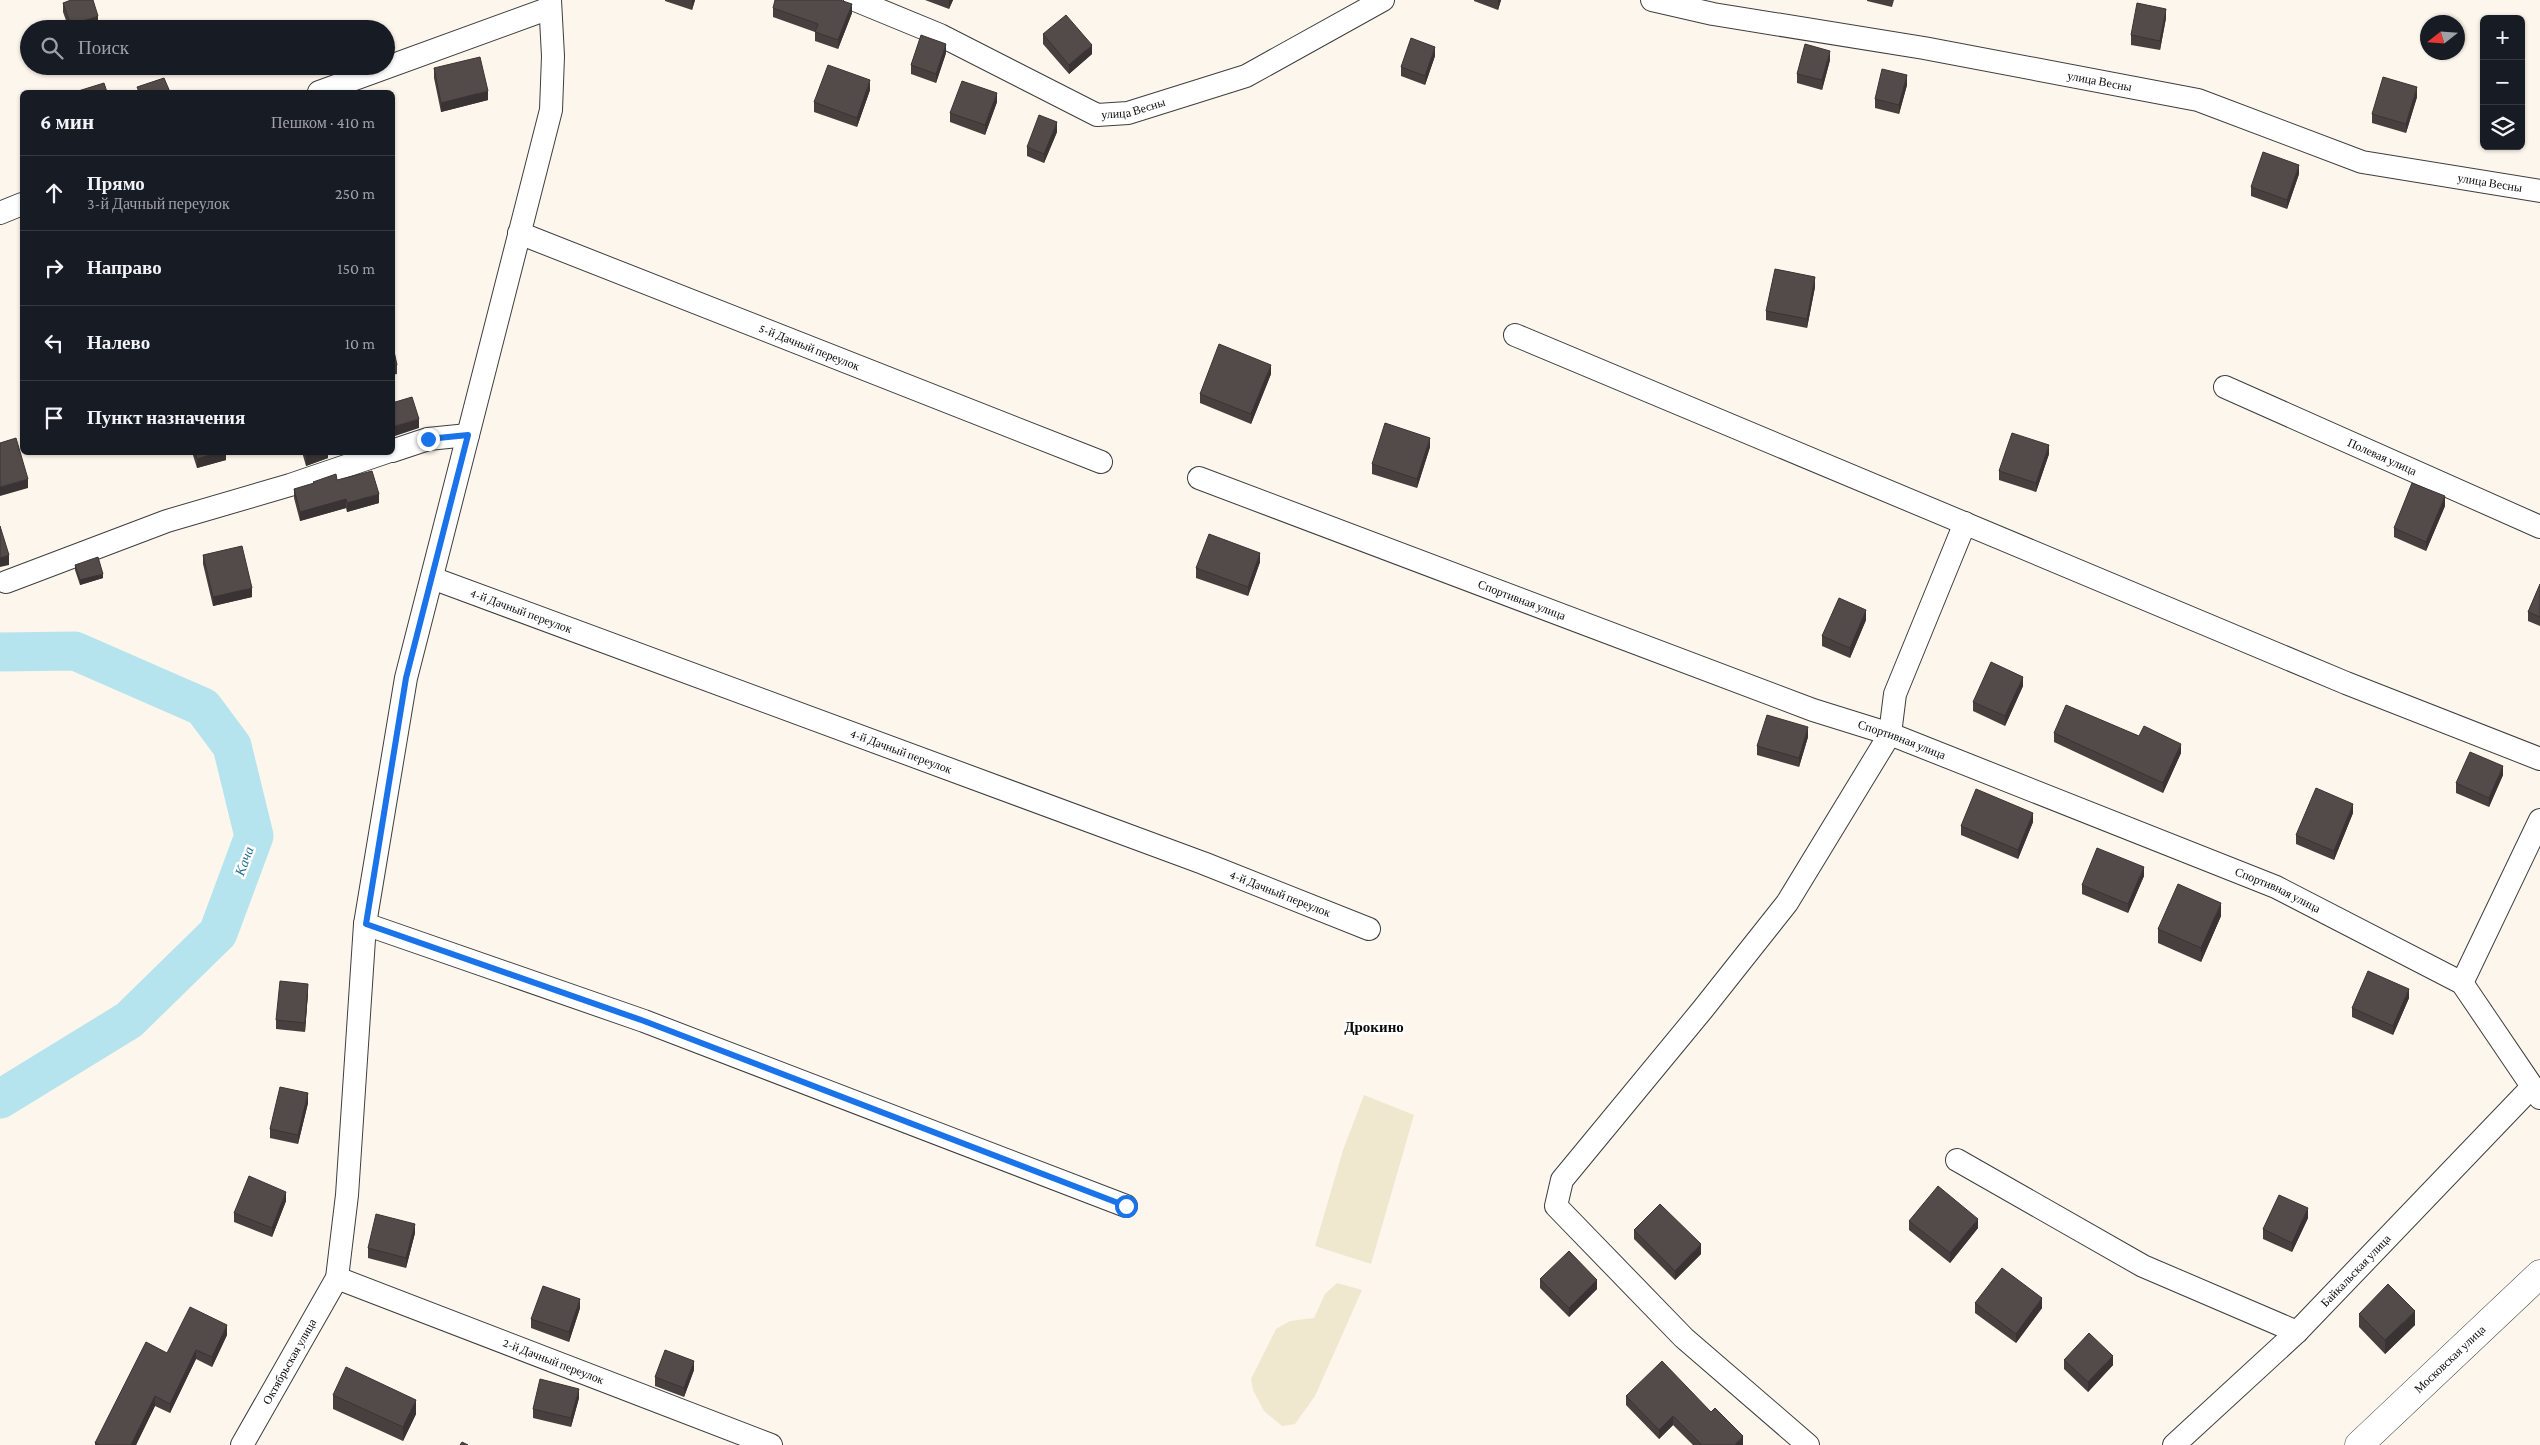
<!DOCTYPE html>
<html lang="ru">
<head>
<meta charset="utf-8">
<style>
  :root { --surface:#171b24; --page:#242831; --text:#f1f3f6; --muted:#9ea1a6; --line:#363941 }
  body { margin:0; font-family:"Crimson Pro",serif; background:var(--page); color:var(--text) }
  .controls { position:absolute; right:15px; top:15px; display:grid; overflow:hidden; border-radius:8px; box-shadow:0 1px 4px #0004 }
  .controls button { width:45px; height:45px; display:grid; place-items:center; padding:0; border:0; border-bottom:1px solid var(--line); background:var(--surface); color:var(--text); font:25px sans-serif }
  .compass { position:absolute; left:2420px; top:15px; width:45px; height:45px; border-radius:50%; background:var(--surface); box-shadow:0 1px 4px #0004; rotate:253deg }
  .stop { position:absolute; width:15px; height:15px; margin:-11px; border:4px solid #1a73e8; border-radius:50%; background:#fff }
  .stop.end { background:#1a73e8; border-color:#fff; box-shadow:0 1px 5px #0008 }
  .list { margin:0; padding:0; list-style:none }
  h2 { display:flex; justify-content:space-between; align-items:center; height:65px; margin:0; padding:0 20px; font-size:21px }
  h2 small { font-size:16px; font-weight:400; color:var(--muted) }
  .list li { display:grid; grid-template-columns:32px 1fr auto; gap:15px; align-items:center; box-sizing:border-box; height:75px; padding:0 20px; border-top:1px solid var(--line) }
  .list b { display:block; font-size:19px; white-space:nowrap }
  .list p { margin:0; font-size:16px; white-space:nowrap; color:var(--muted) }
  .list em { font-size:16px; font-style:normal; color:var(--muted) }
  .icon { flex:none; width:28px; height:28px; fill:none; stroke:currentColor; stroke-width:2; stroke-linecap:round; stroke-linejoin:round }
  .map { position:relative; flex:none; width:2540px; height:1445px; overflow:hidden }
  .search { position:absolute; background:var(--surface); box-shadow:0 1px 4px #0004; left:20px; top:20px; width:375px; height:55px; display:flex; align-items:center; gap:12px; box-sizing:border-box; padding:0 18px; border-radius:28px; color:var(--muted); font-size:19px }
  .panel { position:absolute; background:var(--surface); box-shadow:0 1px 4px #0004; left:20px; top:90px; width:375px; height:365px; border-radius:8px }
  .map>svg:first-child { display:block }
  .farmland { fill:#f0e7cf }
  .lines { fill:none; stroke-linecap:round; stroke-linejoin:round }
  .river { stroke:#b6e4ee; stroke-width:39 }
  .minor-casing { stroke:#3e3e3e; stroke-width:24 }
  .tertiary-casing { stroke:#3e3e3e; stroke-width:29 }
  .minor { stroke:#fff; stroke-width:22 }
  .tertiary { stroke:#fff; stroke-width:28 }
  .wall { fill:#47403f }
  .shaded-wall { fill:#393433 }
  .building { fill:#524b49; stroke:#393433 }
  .route { stroke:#1a73e8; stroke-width:6 }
  .labels { text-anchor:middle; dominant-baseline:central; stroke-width:5; stroke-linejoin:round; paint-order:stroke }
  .street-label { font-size:12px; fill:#0b0b0b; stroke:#fff }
  .water-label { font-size:14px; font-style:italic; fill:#24738e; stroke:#fff }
  .quarter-label { font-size:15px; font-weight:bold; fill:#0b0b0b; stroke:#fff }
</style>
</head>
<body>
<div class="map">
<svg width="2540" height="1445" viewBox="0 0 2540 1445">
  <rect width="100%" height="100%" fill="#fdf6ec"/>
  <path class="farmland" d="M 1364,1095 L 1414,1115 L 1371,1264 L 1315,1246 L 1343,1150 Z
    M 1337,1283 L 1362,1290 L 1315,1396 L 1295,1424 L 1282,1426 L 1264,1411 L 1253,1390 L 1251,1379 L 1276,1329 L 1290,1321 L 1314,1318 L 1325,1294 Z"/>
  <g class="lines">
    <path class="river" d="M 0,652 L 75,651 L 203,707 L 232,746 L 254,836 L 218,933 L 129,1020 L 0,1099"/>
    <g class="minor-casing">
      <g id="minor">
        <path id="s1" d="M 855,0 L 940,35 L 1097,115 L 1128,113 L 1246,76 L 1383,0"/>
        <path id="s2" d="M 1652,0 L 1713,14 L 1924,48 L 2198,100 L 2362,162 L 2540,191"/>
        <path d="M 319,92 L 550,8"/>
        <path d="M 0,213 L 22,204"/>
        <path id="s3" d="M 519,233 L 1101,462"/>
        <path d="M 1515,335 L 2346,683 L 2540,759"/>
        <path id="s4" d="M 2225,387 L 2540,527"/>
        <path d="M 392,451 L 428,439 L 468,435"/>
        <path id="s5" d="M 1199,478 L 1813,710 L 1890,734 L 2276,887 L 2462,983 L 2540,1098"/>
        <path id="s6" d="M 432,578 L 1203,863 L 1369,929"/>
        <path d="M 6,582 L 167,521 L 290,485 L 387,452"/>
        <path d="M 365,924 L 644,1021 L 1126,1206"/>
        <path d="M 2462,983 L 2540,820"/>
        <path d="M 1957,1160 L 2143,1266 L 2297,1332"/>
        <path id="s7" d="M 337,1278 L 771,1445"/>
        <path id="s8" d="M 242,1445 L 337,1278 L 347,1195 L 365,924 L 406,678 L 551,110 L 553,56 L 550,0"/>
        <path d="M 1808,1445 L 1684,1338 L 1556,1206 L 1562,1180 L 1703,1009 L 1787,903 L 1890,734 L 1895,694 L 1965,523"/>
        <path id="s9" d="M 2174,1445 L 2297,1332 L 2531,1088"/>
      </g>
    </g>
    <g class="tertiary-casing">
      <g id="tertiary">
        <path id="s10" d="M 2359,1445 L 2540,1274"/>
      </g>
    </g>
    <use href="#minor" class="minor"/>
    <use href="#tertiary" class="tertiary"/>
  </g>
  <path class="wall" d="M 665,0 L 695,0 L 692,10 L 665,1 Z
    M 925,0 L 953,0 L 949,9 Z
    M 1474,0 L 1501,0 L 1498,10 L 1474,1 Z
    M 1867,0 L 1894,0 L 1892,7 L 1867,1 Z
    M 63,3 L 98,25 L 87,29 L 69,29 L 63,12 Z
    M 773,8 L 852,13 L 838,49 L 815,41 L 815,32 L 773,17 Z
    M 2166,18 L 2160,50 L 2131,45 L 2131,35 Z
    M 1043,34 L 1092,54 L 1069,74 L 1043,44 Z
    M 946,53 L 936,83 L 911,74 L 911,65 Z
    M 1435,56 L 1425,85 L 1401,76 L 1401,67 Z
    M 1830,60 L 1822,90 L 1797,83 L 1797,74 Z
    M 434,68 L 488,100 L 441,112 L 434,78 Z
    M 1907,85 L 1899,114 L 1875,108 L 1875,99 Z
    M 870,90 L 857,127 L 814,112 L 814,102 Z
    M 2417,97 L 2406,133 L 2372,123 L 2372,114 Z
    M 997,102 L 985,135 L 950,122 L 950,113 Z
    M 1057,132 L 1044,163 L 1027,156 L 1027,147 Z
    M 2299,174 L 2287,209 L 2251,196 L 2251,187 Z
    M 1815,287 L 1807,328 L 1766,320 L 1766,311 Z
    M 392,342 L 397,365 L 397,374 L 392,375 Z
    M 1271,374 L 1251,424 L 1200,403 L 1200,394 Z
    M 1430,447 L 1417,488 L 1372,474 L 1372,464 Z
    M 192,452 L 226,452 L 226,460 L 197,468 Z
    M 302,452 L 328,452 L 328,458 L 306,466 Z
    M 2049,454 L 2036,492 L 1999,480 L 1999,471 Z
    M 337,480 L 379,503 L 347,512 L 346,508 L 300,521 L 294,498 L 294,489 L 313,484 L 313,482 Z
    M 2445,506 L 2426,551 L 2394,537 L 2394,528 Z
    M 203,555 L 252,597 L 213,606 L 203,564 Z
    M 1260,562 L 1248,596 L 1196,578 L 1196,568 Z
    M 75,565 L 103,578 L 80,585 L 75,570 Z
    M 2540,584 L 2540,626 L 2528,621 L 2528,612 Z
    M 1866,620 L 1850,658 L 1822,646 L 1822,636 Z
    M 2023,686 L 2005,726 L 1973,711 L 1973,702 Z
    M 2054,733 L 2139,736 L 2181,753 L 2163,793 L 2054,742 Z
    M 1808,737 L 1799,767 L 1757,755 L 1757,746 Z
    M 2503,775 L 2489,807 L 2456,793 L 2456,783 Z
    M 2353,813 L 2334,860 L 2296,844 L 2296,835 Z
    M 2033,822 L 2018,859 L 1961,835 L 1961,826 Z
    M 2144,876 L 2128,913 L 2082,894 L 2082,885 Z
    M 2221,916 L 2201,962 L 2158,943 L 2158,929 Z
    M 308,993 L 305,1032 L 276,1029 L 276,1020 Z
    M 2409,998 L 2393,1035 L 2352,1017 L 2352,1008 Z
    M 308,1103 L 298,1144 L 270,1138 L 270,1129 Z
    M 286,1201 L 272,1237 L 234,1222 L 234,1213 Z
    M 2308,1218 L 2292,1252 L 2263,1239 L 2263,1229 Z
    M 1909,1221 L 1978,1228 L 1950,1263 L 1909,1230 Z
    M 1634,1230 L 1701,1254 L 1675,1280 L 1634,1239 Z
    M 415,1233 L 406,1268 L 368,1258 L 368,1248 Z
    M 1540,1279 L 1597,1289 L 1569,1317 L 1540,1288 Z
    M 1975,1303 L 2042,1308 L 2016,1343 L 1975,1313 Z
    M 580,1308 L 569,1342 L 531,1328 L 531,1319 Z
    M 2359,1314 L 2415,1325 L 2385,1354 L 2359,1327 Z
    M 227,1335 L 212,1367 L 196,1359 L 170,1413 L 155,1406 L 136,1445 L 95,1445 L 95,1443 L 167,1353 Z
    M 2064,1360 L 2113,1365 L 2088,1392 L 2064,1369 Z
    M 694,1370 L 684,1397 L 655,1386 L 655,1377 Z
    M 333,1395 L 416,1414 L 403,1441 L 333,1409 Z
    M 1626,1396 L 1711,1412 L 1743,1445 L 1693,1445 L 1673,1425 L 1659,1439 L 1626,1405 Z
    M 579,1398 L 571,1427 L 533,1418 L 533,1409 Z"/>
  <path class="shaded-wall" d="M 692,0 L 695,0 L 692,10 Z
    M 949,0 L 953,0 L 949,9 Z
    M 1498,0 L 1501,0 L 1498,10 Z
    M 852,4 L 852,13 L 838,49 L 838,40 Z
    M 2166,9 L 2166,18 L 2160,50 L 2160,41 Z
    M 98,16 L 98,25 L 87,29 L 71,29 L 71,25 Z
    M 946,44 L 946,53 L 936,83 L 936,74 Z
    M 1092,45 L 1092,54 L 1069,74 L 1069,65 Z
    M 1435,47 L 1435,56 L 1425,85 L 1425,76 Z
    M 1830,51 L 1830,60 L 1822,90 L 1822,80 Z
    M 1907,75 L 1907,85 L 1899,114 L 1899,105 Z
    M 870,80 L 870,90 L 857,127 L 857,118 Z
    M 2417,87 L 2417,97 L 2406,133 L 2406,124 Z
    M 488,91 L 488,100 L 441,112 L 441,103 Z
    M 997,93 L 997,102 L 985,135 L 985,125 Z
    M 1057,122 L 1057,132 L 1044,163 L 1044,154 Z
    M 2299,165 L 2299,174 L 2287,209 L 2287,200 Z
    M 1815,277 L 1815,287 L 1807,328 L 1807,319 Z
    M 1271,365 L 1271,374 L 1251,424 L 1251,414 Z
    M 419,419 L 419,428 L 392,437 L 392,427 Z
    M 1430,438 L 1430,447 L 1417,488 L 1417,479 Z
    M 2049,445 L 2049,454 L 2036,492 L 2036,483 Z
    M 220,452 L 226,452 L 226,460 L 197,468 L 197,459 Z
    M 317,452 L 328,452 L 328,458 L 306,466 L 306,456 Z
    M 28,479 L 28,488 L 0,496 L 0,487 Z
    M 379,494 L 379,503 L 347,512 L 347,503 Z
    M 2445,496 L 2445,506 L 2426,551 L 2426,542 Z
    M 346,499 L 346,508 L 300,521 L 300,512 Z
    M 1260,553 L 1260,562 L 1248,596 L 1248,587 Z
    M 9,555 L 9,565 L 0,567 L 0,558 Z
    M 103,574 L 103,578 L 80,585 L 80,580 Z
    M 252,588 L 252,597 L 213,606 L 213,597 Z
    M 1866,610 L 1866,620 L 1850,658 L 1850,648 Z
    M 2023,677 L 2023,686 L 2005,726 L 2005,716 Z
    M 1808,727 L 1808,737 L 1799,767 L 1799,758 Z
    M 2181,744 L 2181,753 L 2163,793 L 2163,783 Z
    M 2503,766 L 2503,775 L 2489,807 L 2489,798 Z
    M 2353,804 L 2353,813 L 2334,860 L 2334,851 Z
    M 2033,813 L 2033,822 L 2018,859 L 2018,850 Z
    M 2144,867 L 2144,876 L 2128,913 L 2128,904 Z
    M 2221,903 L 2221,916 L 2201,962 L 2201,948 Z
    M 308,984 L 308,993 L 305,1032 L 305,1023 Z
    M 2409,989 L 2409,998 L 2393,1035 L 2393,1026 Z
    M 308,1093 L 308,1103 L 298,1144 L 298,1135 Z
    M 286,1192 L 286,1201 L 272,1237 L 272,1228 Z
    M 2308,1208 L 2308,1218 L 2292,1252 L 2292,1243 Z
    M 1978,1219 L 1978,1228 L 1950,1263 L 1950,1253 Z
    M 415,1224 L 415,1233 L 406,1268 L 406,1258 Z
    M 1701,1244 L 1701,1254 L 1675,1280 L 1675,1271 Z
    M 1597,1280 L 1597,1289 L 1569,1317 L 1569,1308 Z
    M 2042,1298 L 2042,1308 L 2016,1343 L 2016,1334 Z
    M 580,1299 L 580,1308 L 569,1342 L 569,1332 Z
    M 2415,1311 L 2415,1325 L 2385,1354 L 2385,1340 Z
    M 227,1325 L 227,1335 L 212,1367 L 212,1357 Z
    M 196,1350 L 196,1359 L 170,1413 L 170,1404 Z
    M 2113,1356 L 2113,1365 L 2088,1392 L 2088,1382 Z
    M 694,1361 L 694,1370 L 684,1397 L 684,1388 Z
    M 579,1389 L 579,1398 L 571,1427 L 571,1418 Z
    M 155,1396 L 155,1406 L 136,1445 L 131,1445 Z
    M 416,1400 L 416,1414 L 403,1441 L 403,1427 Z
    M 1673,1416 L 1673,1425 L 1659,1439 L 1659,1430 Z
    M 1743,1436 L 1743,1445 L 1735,1445 Z"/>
  <path class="building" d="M 71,0 L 93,0 L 98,16 L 71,25 L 63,3 Z
    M 775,0 L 840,0 L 852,4 L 838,40 L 815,32 L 818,24 L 773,8 Z
    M 2137,3 L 2166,9 L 2160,41 L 2131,35 Z
    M 1066,15 L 1092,45 L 1069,65 L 1043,34 Z
    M 921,35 L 946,44 L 936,74 L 911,65 Z
    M 1411,38 L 1435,47 L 1425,76 L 1401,67 Z
    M 1805,44 L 1830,51 L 1822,80 L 1797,74 Z
    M 480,57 L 488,91 L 441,103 L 434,68 Z
    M 828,65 L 870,80 L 857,118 L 814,102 Z
    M 1882,69 L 1907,75 L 1899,105 L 1875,99 Z
    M 2383,77 L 2417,87 L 2406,124 L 2372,114 Z
    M 164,78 L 170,92 L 139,92 L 137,87 Z
    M 962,81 L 997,93 L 985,125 L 950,113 Z
    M 104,83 L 107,92 L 75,92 Z
    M 1039,115 L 1057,122 L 1044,154 L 1027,147 Z
    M 2263,152 L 2299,165 L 2287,200 L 2251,187 Z
    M 1775,269 L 1815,277 L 1807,319 L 1766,311 Z
    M 392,342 L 397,365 L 392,366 Z
    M 1219,344 L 1271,365 L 1251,414 L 1200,394 Z
    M 412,397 L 419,419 L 392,427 L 392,403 Z
    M 1385,423 L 1430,438 L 1417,479 L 1372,464 Z
    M 2012,433 L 2049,445 L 2036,483 L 1999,471 Z
    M 16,438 L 28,479 L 0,487 L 0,443 Z
    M 195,452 L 220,452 L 197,459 Z
    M 305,452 L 317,452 L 306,456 Z
    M 372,471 L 379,494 L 347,503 L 346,499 L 300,512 L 294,489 L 314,483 L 313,482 L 336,474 L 337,480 Z
    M 2412,483 L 2445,496 L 2426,542 L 2394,528 Z
    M 0,526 L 9,555 L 0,558 Z
    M 1209,534 L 1260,553 L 1248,587 L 1196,568 Z
    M 242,546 L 252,588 L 213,597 L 203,555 Z
    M 98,557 L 103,574 L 80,580 L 75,565 Z
    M 2540,584 L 2540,617 L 2528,612 Z
    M 1839,598 L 1866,610 L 1850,648 L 1822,636 Z
    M 1991,662 L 2023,677 L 2005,716 L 1973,702 Z
    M 2066,705 L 2139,736 L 2144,726 L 2181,744 L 2163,783 L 2054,733 Z
    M 1767,715 L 1808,727 L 1799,758 L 1757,746 Z
    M 2470,752 L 2503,766 L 2489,798 L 2456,783 Z
    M 2316,788 L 2353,804 L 2334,851 L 2296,835 Z
    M 1976,789 L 2033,813 L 2018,850 L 1961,826 Z
    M 2097,848 L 2144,867 L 2128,904 L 2082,885 Z
    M 2178,884 L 2221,903 L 2201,948 L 2158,929 Z
    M 2368,971 L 2409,989 L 2393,1026 L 2352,1008 Z
    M 280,981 L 308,984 L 305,1023 L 276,1020 Z
    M 280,1087 L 308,1093 L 298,1135 L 270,1129 Z
    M 249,1176 L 286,1192 L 272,1228 L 234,1213 Z
    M 1938,1186 L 1978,1219 L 1950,1253 L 1909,1221 Z
    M 2279,1195 L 2308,1208 L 2292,1243 L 2263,1229 Z
    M 1660,1204 L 1701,1244 L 1675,1271 L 1634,1230 Z
    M 376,1214 L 415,1224 L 406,1258 L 368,1248 Z
    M 1569,1251 L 1597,1280 L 1569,1308 L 1540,1279 Z
    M 2002,1268 L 2042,1298 L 2016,1334 L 1975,1303 Z
    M 2388,1284 L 2415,1311 L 2385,1340 L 2359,1314 Z
    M 543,1286 L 580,1299 L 569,1332 L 531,1319 Z
    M 190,1307 L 227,1325 L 212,1357 L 196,1350 L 170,1404 L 155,1396 L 131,1445 L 100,1445 L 95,1443 L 146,1342 L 167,1353 Z
    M 2089,1333 L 2113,1356 L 2088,1382 L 2064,1360 Z
    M 665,1350 L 694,1361 L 684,1388 L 655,1377 Z
    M 1662,1361 L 1711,1412 L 1715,1408 L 1743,1436 L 1735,1445 L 1702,1445 L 1673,1416 L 1659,1430 L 1626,1396 Z
    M 346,1367 L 416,1400 L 403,1427 L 333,1395 Z
    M 540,1379 L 579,1389 L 571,1418 L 533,1409 Z
    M 462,1442 L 468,1445 L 460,1445 Z"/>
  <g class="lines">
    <path class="route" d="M 428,439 L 468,435 L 406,678 L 366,924 L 644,1021 L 1126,1206"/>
  </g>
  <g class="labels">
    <g class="street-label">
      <text stroke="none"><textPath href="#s2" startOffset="455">улица Весны</textPath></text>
      <text stroke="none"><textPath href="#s1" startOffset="305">улица Весны</textPath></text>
      <text stroke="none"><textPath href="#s2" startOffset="860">улица Весны</textPath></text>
      <text stroke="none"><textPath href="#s3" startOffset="312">5-й Дачный переулок</textPath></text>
      <text stroke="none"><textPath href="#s4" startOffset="172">Полевая улица</textPath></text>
      <text stroke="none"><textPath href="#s5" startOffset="345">Спортивная улица</textPath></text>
      <text stroke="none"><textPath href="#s6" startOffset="95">4-й Дачный переулок</textPath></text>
      <text stroke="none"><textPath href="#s5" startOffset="750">Спортивная улица</textPath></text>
      <text stroke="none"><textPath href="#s6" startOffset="500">4-й Дачный переулок</textPath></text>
      <text stroke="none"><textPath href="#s5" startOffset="1155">Спортивная улица</textPath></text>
      <text stroke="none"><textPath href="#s6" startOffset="905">4-й Дачный переулок</textPath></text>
      <text stroke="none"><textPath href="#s9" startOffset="252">Байкальская улица</textPath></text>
      <text stroke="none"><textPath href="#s10" startOffset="125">Московская улица</textPath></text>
      <text stroke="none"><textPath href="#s8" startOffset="96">Октябрьская улица</textPath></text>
      <text stroke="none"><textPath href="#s7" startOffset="232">2-й Дачный переулок</textPath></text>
    </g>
    <g class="water-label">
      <text transform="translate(244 861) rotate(-70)">Кача</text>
    </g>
    <g class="quarter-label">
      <text x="1374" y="1027">Дрокино</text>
    </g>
  </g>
</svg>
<div class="controls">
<button>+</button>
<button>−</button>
<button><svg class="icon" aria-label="layers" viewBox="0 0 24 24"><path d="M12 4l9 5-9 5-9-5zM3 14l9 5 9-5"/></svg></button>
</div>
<svg class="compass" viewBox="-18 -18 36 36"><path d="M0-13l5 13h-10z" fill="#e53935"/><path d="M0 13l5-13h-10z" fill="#9ea1a6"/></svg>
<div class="stop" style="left:1126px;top:1206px"></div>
<div class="stop end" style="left:428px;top:439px"></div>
<div class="search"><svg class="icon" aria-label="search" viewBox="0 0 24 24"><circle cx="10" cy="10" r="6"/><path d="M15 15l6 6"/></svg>Поиск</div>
<section class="panel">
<h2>6 мин<small>Пешком · 410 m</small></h2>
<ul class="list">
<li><svg class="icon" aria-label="ahead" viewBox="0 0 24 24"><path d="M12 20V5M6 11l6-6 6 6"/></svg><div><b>Прямо</b><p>3-й Дачный переулок</p></div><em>250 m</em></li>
<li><svg class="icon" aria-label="right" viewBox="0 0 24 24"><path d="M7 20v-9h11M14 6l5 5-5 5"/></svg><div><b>Направо</b></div><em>150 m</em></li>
<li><svg class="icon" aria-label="left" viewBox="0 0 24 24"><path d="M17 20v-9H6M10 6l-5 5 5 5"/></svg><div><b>Налево</b></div><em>10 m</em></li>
<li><svg class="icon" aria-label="arrive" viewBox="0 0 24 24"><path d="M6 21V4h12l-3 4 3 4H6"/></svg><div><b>Пункт назначения</b></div></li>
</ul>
</section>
</div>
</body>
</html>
